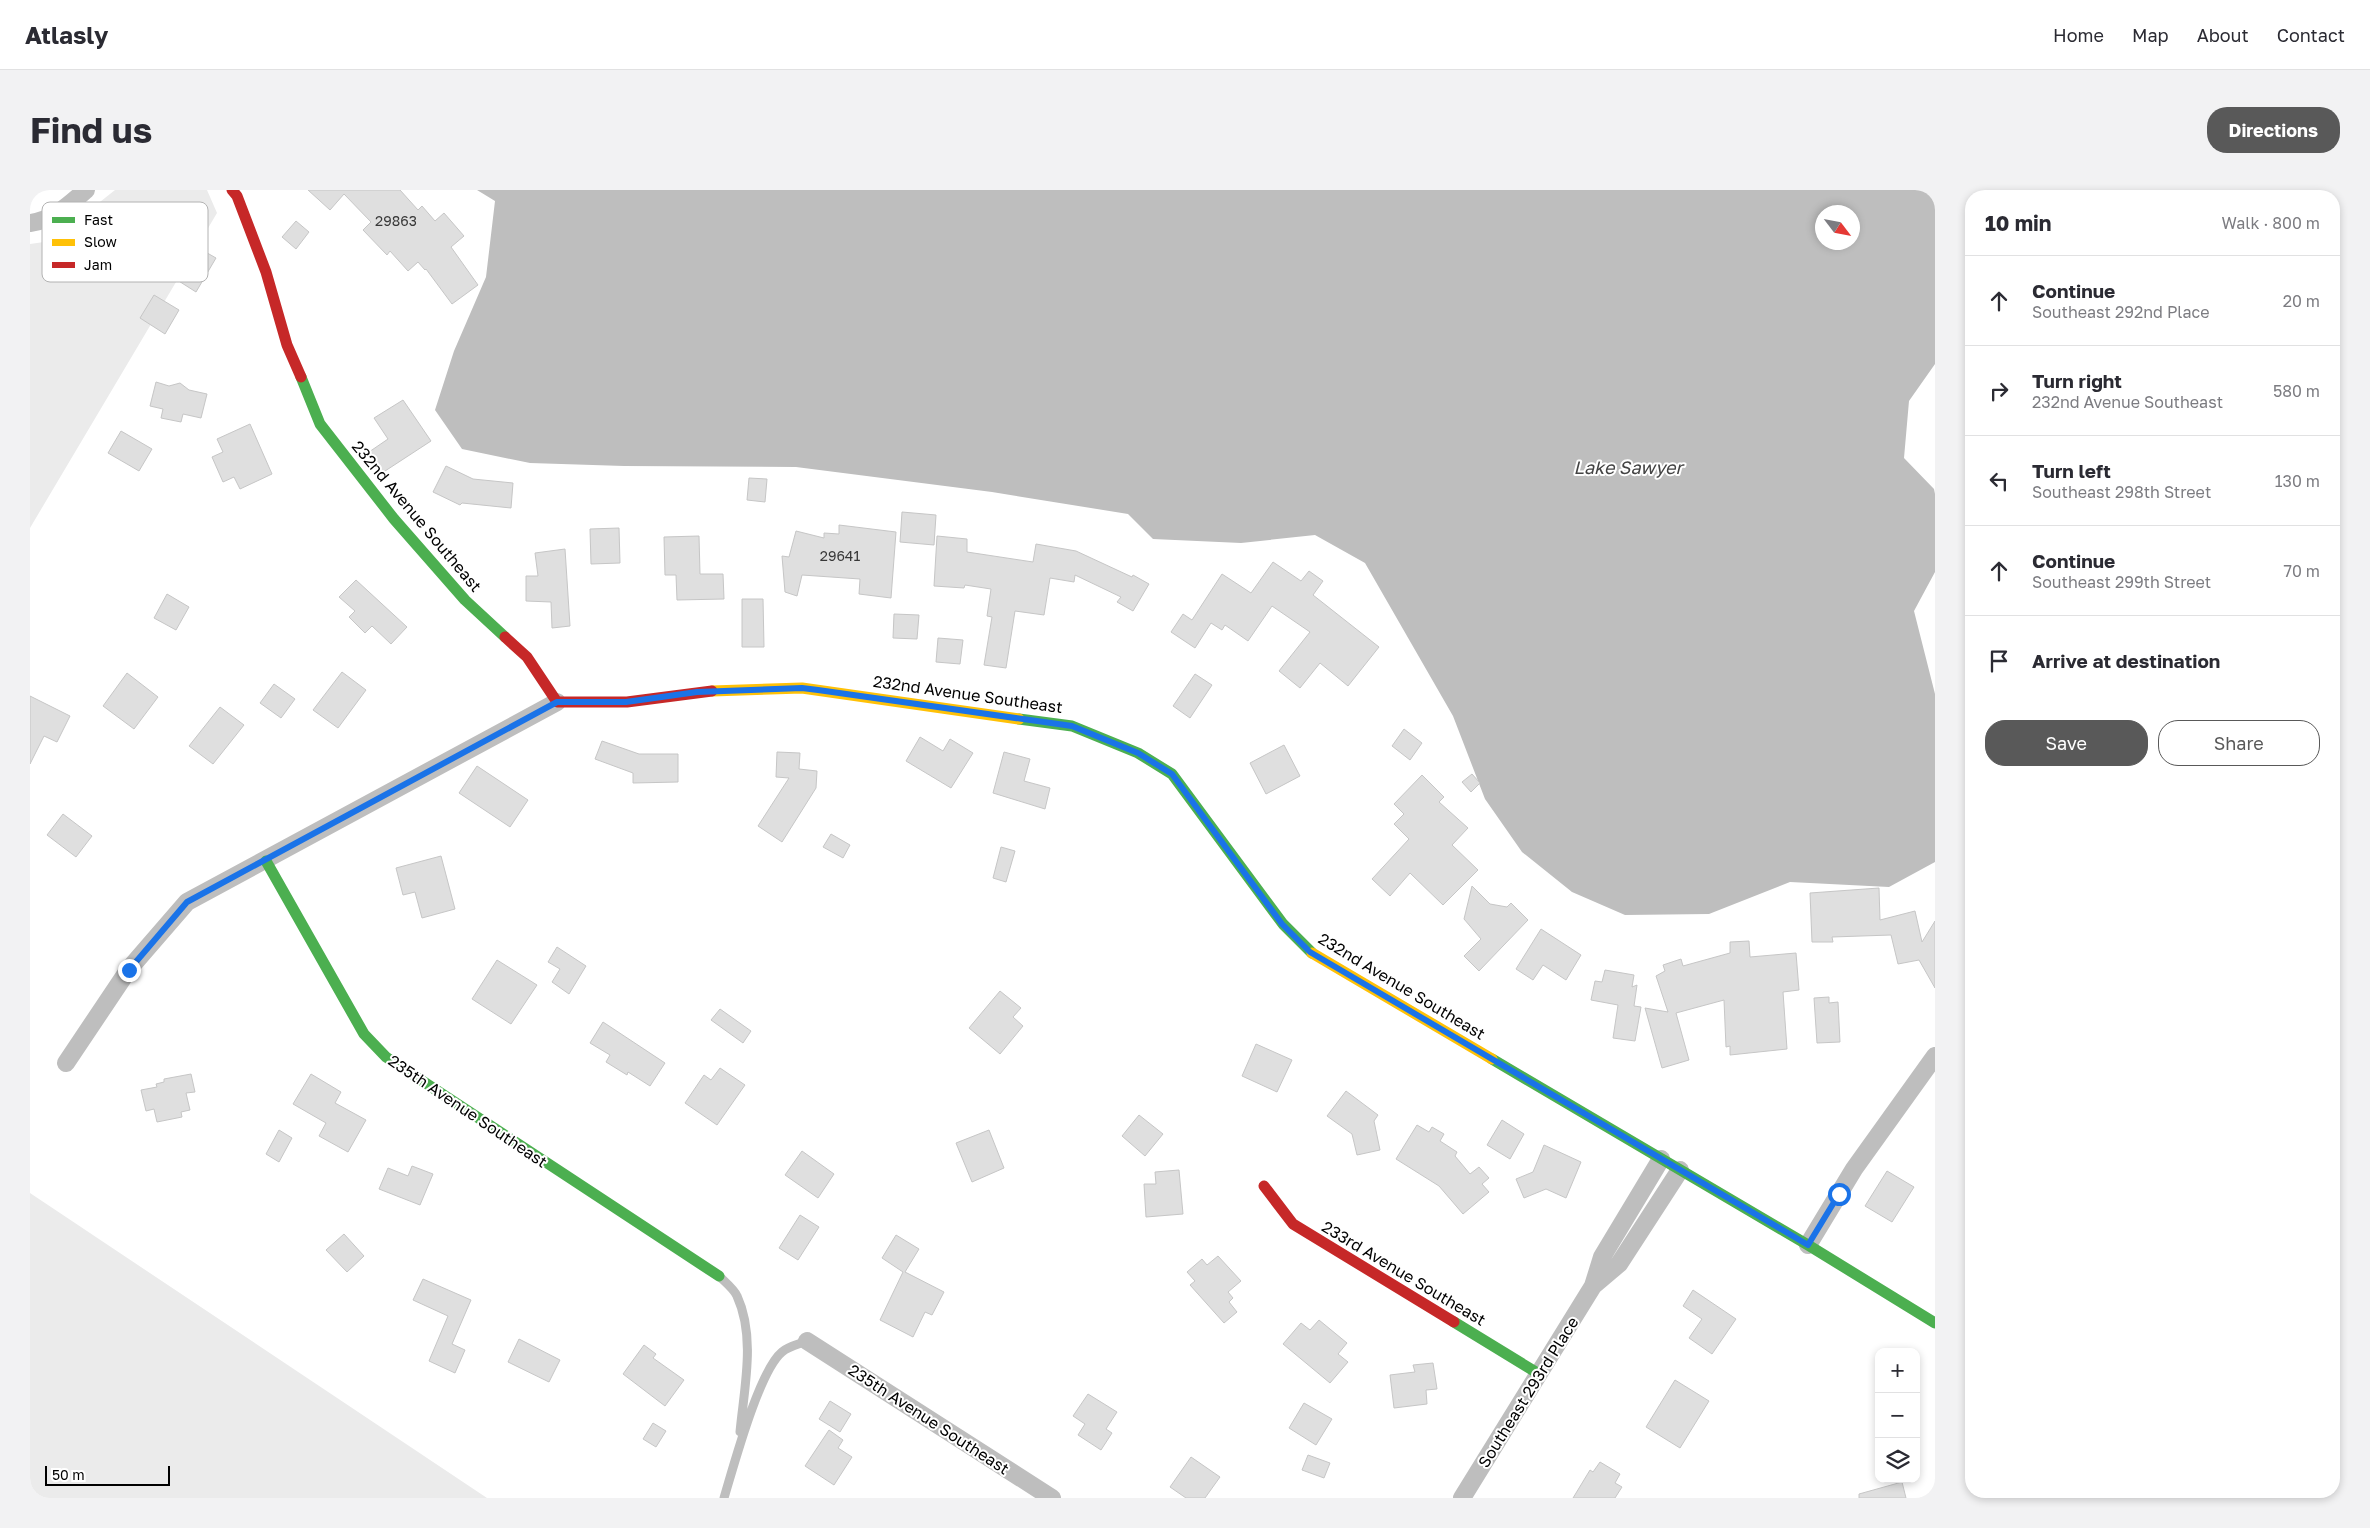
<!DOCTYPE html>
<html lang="en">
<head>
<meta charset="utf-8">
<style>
  :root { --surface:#fff; --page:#f2f2f3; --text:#2b2b33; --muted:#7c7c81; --line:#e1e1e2; --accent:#595959 }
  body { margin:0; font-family:"Golos Text",sans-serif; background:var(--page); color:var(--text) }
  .controls { position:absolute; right:15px; bottom:15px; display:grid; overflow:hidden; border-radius:10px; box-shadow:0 2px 8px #0003 }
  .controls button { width:45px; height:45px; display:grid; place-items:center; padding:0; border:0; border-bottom:1px solid var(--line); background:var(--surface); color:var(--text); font:25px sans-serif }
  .compass { position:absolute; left:1785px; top:15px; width:45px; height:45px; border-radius:50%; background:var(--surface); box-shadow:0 2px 8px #0003; rotate:122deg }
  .scale { position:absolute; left:15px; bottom:12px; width:125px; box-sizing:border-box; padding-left:5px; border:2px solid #000; border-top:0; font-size:14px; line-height:18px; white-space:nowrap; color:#000; -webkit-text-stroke:4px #fff; paint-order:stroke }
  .stop { position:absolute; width:15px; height:15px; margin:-11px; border:4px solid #1a73e8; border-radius:50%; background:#fff }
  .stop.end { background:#1a73e8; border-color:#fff; box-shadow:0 1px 5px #0008 }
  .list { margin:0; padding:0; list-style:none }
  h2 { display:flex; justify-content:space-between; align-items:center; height:65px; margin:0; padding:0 20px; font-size:21px }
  h2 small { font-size:16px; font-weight:400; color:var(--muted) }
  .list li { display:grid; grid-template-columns:32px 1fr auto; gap:15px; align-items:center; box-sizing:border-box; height:90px; padding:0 20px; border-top:1px solid var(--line) }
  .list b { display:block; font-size:19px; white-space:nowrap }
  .list p { margin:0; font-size:16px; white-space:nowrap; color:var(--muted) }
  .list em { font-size:16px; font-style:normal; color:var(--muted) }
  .actions { display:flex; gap:10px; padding:15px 20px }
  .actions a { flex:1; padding:11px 0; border:1px solid var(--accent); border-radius:20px; text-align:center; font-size:18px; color:var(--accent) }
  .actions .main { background:var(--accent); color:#fff }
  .icon { flex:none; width:28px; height:28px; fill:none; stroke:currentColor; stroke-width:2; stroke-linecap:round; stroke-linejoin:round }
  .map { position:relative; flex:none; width:1905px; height:1308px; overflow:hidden; border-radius:20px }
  header { display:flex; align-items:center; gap:30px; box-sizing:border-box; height:70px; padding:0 25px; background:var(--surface); border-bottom:1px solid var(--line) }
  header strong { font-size:24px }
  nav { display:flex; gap:28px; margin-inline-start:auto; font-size:18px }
  .intro { display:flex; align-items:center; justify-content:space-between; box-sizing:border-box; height:120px; padding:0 30px }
  h1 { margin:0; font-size:35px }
  .button { padding:12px 22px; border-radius:20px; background:var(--accent); color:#fff; font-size:18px; font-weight:700 }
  main { display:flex; gap:30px; padding:0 30px }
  aside { flex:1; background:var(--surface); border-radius:20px; box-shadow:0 2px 8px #0003 }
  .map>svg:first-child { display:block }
  .green { fill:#ebebeb }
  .water { fill:#bebebe; fill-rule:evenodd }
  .building { fill:#dfdfdf; stroke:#c6c6c6 }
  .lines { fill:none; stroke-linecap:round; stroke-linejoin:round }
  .lane { stroke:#bebebe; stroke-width:9 }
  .street { stroke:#bebebe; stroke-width:18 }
  .fast { stroke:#4caf50; stroke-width:11 }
  .slow { stroke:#ffc107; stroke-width:11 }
  .jam { stroke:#c62828; stroke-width:11 }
  .route { stroke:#1a73e8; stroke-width:6 }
  .labels { text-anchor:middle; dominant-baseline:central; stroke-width:4; stroke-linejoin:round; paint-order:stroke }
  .number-label { font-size:14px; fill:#383838 }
  .street-label { font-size:16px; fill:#000; stroke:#fff }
  .water-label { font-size:18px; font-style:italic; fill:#434343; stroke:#fff }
  .key { fill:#fff; stroke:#b2b2b2; stroke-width:1 }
  .key-label { font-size:14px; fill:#000 }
</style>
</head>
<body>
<header>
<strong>Atlasly</strong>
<nav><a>Home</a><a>Map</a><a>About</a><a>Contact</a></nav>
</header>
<div class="intro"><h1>Find us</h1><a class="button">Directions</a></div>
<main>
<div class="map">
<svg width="1905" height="1308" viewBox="0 0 1905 1308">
  <rect width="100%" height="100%" fill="#fff"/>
  <path class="green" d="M 85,0 L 177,0 L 187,23 L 0,338 L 0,54 L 21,51 Z
    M 0,1003 L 457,1308 L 0,1308 Z"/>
  <path class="water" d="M 447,0 L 1905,0 L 1905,174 L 1879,211 L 1874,268 L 1904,299 L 1905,304 L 1905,382 L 1884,421 L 1905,504 L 1905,672 L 1859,697 L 1760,692 L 1679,724 L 1595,725 L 1542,702 L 1492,662 L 1455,609 L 1423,526 L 1335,373 L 1285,345 L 1211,353 L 1123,349 L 1098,324 L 962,302 L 766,277 L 594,276 L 500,273 L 432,259 L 405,220 L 424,161 L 456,87 L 465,11 ZM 1792,22 L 1822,22 L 1822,52 L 1792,52 Z"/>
  <path class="building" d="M 278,0 L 370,0 L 388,20 L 392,16 L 405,31 L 414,23 L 434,46 L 421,57 L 448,95 L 422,114 L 396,79 L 395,80 L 388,72 L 378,81 L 360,61 L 357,65 L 333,40 L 341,32 L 314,4 L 300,20 Z
    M 266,31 L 279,42 L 266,59 L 252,47 Z
    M 162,60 L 169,64 L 172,60 L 186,68 L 166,102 L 144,88 Z
    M 124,105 L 149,120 L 135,144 L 110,128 Z
    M 126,192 L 139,196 L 150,193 L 159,200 L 177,204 L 171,228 L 153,224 L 151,232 L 131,228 L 133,219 L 120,216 Z
    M 373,210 L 401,251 L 352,283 L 339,262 L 358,249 L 344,228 Z
    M 220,234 L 242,284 L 210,299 L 204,287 L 193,292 L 182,267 L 193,262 L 187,249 Z
    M 91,241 L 122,259 L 109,281 L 78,263 Z
    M 416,276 L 443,289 L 483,293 L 481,318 L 432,313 L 430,315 L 403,302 Z
    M 719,288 L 737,289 L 735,312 L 717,310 Z
    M 872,322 L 906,325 L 904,355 L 870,352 Z
    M 809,335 L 866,342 L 861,408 L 829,404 L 830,389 L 772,385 L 767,406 L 755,402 L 752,366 L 759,367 L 766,341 L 794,348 L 794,343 L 809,344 Z
    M 589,338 L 590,373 L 561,374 L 560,339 Z
    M 669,346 L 670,384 L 693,384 L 694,409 L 647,410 L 646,385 L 635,385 L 634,347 Z
    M 907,346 L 937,349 L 937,362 L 1003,372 L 1006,354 L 1046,361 L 1102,387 L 1103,385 L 1119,394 L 1103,421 L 1087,412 L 1091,407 L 1045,385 L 1044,392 L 1020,388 L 1014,425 L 985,421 L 976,478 L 954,475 L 962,427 L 957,426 L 961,399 L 935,395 L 934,398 L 904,396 Z
    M 535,359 L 540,436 L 522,438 L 521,412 L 496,411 L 496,386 L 508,386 L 505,363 Z
    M 1243,372 L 1271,391 L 1279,381 L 1293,391 L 1283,405 L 1349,457 L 1318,496 L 1290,473 L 1270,498 L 1249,481 L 1280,442 L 1242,416 L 1218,451 L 1195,435 L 1192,440 L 1181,433 L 1165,458 L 1141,442 L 1153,424 L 1162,430 L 1192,384 L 1221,403 Z
    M 326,390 L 377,437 L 361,454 L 342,436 L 335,443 L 319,427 L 325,421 L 309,407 Z
    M 137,404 L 159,417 L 146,440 L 124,428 Z
    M 712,409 L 733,409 L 734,457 L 712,457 Z
    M 864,424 L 889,425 L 887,449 L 863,448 Z
    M 908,448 L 933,450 L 930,474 L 906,472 Z
    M 312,482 L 336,500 L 308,538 L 283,520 Z
    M 97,483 L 128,507 L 104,539 L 73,516 Z
    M 1165,484 L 1182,495 L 1160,528 L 1143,516 Z
    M 244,494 L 265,509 L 251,528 L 230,513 Z
    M 0,506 L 40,526 L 27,552 L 14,546 L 0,574 Z
    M 190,517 L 214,535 L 183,574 L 159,556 Z
    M 1374,539 L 1392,553 L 1380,570 L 1362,556 Z
    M 890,547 L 913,561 L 920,549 L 943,563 L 921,598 L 876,571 Z
    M 572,551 L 609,564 L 648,564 L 648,592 L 603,593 L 603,583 L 565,569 Z
    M 1254,555 L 1270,586 L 1236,604 L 1220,573 Z
    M 747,562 L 770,563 L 769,579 L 787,581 L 786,598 L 752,652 L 728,636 L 759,588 L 746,587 Z
    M 974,562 L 1000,569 L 994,591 L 1020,598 L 1015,619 L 963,603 Z
    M 447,576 L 498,610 L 480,637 L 429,603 Z
    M 1442,584 L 1450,593 L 1441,602 L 1432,592 Z
    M 1392,585 L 1414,607 L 1409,612 L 1438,638 L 1422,655 L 1448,680 L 1413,715 L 1380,683 L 1360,706 L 1342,689 L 1379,649 L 1364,634 L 1374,624 L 1364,614 Z
    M 33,624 L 62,646 L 46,667 L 17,645 Z
    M 801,644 L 820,655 L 813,668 L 793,657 Z
    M 971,657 L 985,661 L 976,692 L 963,688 Z
    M 411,666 L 425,719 L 392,728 L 385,702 L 373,705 L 366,678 Z
    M 1442,696 L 1460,714 L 1477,717 L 1481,713 L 1498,730 L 1449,781 L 1434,766 L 1451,749 L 1434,729 Z
    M 1849,698 L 1850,730 L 1885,721 L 1892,752 L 1905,731 L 1905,798 L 1889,770 L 1868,774 L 1861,745 L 1802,747 L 1803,752 L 1782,752 L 1780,703 Z
    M 1511,739 L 1551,765 L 1536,790 L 1513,775 L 1503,790 L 1486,779 Z
    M 1719,751 L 1720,767 L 1766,763 L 1769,800 L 1753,802 L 1757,859 L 1700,865 L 1700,856 L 1696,857 L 1694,810 L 1646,823 L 1659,870 L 1632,878 L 1615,818 L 1638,822 L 1626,786 L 1635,781 L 1633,775 L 1651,769 L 1653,776 L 1700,763 L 1700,752 Z
    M 527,757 L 556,776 L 539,804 L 522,792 L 530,779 L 518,772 Z
    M 467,770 L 507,795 L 481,834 L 442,809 Z
    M 1575,780 L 1604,785 L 1602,797 L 1607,795 L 1604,816 L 1611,817 L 1605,851 L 1583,848 L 1588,815 L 1561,810 L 1565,791 L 1572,792 Z
    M 970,801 L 991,818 L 983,827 L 993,836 L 970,864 L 939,838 Z
    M 1799,807 L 1799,813 L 1808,812 L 1810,852 L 1787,853 L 1784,808 Z
    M 690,819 L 721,841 L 713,853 L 681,830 Z
    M 573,832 L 635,873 L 620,896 L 598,882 L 597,885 L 576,872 L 580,865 L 560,853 Z
    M 1226,854 L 1262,870 L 1247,902 L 1212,886 Z
    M 690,878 L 715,895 L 687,935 L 655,913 L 674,885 L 681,890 Z
    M 161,884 L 165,902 L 156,903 L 160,920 L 151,922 L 152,927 L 127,932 L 124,919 L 116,921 L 111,900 L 127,897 L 126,894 L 134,892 L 134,889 Z
    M 281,884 L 311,902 L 305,913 L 336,930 L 318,962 L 289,946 L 296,933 L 263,914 Z
    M 1316,901 L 1348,925 L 1344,931 L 1350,960 L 1327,965 L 1322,944 L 1297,926 Z
    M 1109,925 L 1133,944 L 1115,966 L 1092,946 Z
    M 1472,930 L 1494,944 L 1480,969 L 1457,955 Z
    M 1387,935 L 1399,942 L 1402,937 L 1414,944 L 1410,951 L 1427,962 L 1425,966 L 1440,984 L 1449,977 L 1459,988 L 1452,994 L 1459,1002 L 1433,1024 L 1409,996 L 1366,969 Z
    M 249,940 L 262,948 L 249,972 L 236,964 Z
    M 959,940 L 974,978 L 942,992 L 926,953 Z
    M 1514,955 L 1551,972 L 1536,1008 L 1516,999 L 1494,1008 L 1486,989 L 1503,982 Z
    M 772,961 L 804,984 L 788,1008 L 755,985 Z
    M 382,976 L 403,984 L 390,1015 L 349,999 L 358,978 L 378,986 Z
    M 1149,980 L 1153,1024 L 1116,1027 L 1114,994 L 1126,994 L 1125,982 Z
    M 1857,981 L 1884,997 L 1862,1032 L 1835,1016 Z
    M 770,1025 L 789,1037 L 768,1070 L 749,1058 Z
    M 314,1044 L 334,1066 L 317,1082 L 296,1060 Z
    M 866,1045 L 889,1059 L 875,1082 L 914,1102 L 902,1125 L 895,1122 L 883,1147 L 850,1130 L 873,1082 L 852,1068 Z
    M 1188,1066 L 1211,1091 L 1198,1102 L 1203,1108 L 1199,1112 L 1207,1122 L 1194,1133 L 1160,1095 L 1165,1091 L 1157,1082 L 1172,1069 L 1177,1075 Z
    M 393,1089 L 441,1110 L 422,1154 L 435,1160 L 425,1183 L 399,1171 L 418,1126 L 383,1110 Z
    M 1663,1100 L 1706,1129 L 1682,1164 L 1659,1148 L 1672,1129 L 1653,1116 Z
    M 1289,1130 L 1317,1153 L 1308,1164 L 1318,1172 L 1300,1193 L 1253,1154 L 1271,1133 L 1280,1140 Z
    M 489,1149 L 530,1170 L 519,1192 L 478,1172 Z
    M 614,1155 L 626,1164 L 623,1168 L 654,1190 L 635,1216 L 593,1184 Z
    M 1403,1173 L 1407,1199 L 1396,1200 L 1397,1214 L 1364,1218 L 1360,1185 L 1385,1182 L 1383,1175 Z
    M 1645,1190 L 1679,1211 L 1650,1258 L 1616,1237 Z
    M 1058,1204 L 1087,1222 L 1076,1239 L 1082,1243 L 1071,1260 L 1048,1245 L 1055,1234 L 1043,1226 Z
    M 800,1211 L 821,1224 L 810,1242 L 789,1229 Z
    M 1274,1213 L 1302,1229 L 1286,1255 L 1259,1238 Z
    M 623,1233 L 636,1241 L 626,1257 L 613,1249 Z
    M 799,1240 L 813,1250 L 808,1258 L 822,1267 L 804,1295 L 775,1276 Z
    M 1278,1265 L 1300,1273 L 1294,1288 L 1272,1280 Z
    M 1161,1267 L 1190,1287 L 1175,1308 L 1156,1308 L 1140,1297 Z
    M 1570,1272 L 1590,1284 L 1585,1293 L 1592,1297 L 1585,1308 L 1543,1308 L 1560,1280 L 1563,1282 Z
    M 1872,1292 L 1876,1308 L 1829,1308 L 1829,1304 Z"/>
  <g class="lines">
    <path class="lane" d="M 689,1086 C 695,1092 704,1099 707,1106 C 726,1147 714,1199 710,1242
      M 694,1308 C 704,1275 729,1181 752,1162 C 759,1156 770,1154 777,1151"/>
    <path class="street" d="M 0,33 C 23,30 39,15 56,0
      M 36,873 L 99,779 L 157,712 L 527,512
      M 1631,969 L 1572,1067 L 1563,1096 L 1589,1074 L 1650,980
      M 1778,1055 L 1824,979 L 1905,866
      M 777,1151 L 1022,1308
      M 1432,1308 L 1563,1096"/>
    <path class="fast" d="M 271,187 L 290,234 L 364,329 L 435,410 L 475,447
      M 989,529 L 1042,536 L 1108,563 L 1142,584 L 1253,734 L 1282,763
      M 236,671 L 334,844 L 356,867 L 689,1086
      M 1462,869 L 1778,1055 L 1905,1133
      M 1424,1132 L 1509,1184"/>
    <path class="slow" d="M 682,501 L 772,498 L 989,529
      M 1282,763 L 1462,869"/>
    <path class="jam" d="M 202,0 L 207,6 L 236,82 L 257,155 L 271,187
      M 475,447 L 497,467 L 527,512 L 597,512 L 682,501
      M 1234,996 L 1263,1034 L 1424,1132"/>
  </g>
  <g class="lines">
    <path class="route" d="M 99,780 L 157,712 L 527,512 L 596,512 L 667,502 L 772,498 L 788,500 L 1042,536 L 1108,563 L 1142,584 L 1252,734 L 1280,762 L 1778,1055 L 1809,1004"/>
  </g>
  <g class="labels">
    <g class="number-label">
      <text x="366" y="30">29863</text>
      <text x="810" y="365">29641</text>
    </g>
    <g class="street-label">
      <text transform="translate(387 326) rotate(50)">232nd Avenue Southeast</text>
      <text transform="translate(938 504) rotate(8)">232nd Avenue Southeast</text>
      <text transform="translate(1372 796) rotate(31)">232nd Avenue Southeast</text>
      <text transform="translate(438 921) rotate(34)">235th Avenue Southeast</text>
      <text transform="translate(1374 1083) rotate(31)">233rd Avenue Southeast</text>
      <text transform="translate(1498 1202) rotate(-58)">Southeast 293rd Place</text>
      <text transform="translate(899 1229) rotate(33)">235th Avenue Southeast</text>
    </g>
    <g class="water-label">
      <text x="1598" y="277">Lake Sawyer</text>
    </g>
  </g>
  <rect x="12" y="12" width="166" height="80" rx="8" class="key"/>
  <rect x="22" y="27" width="23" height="6" fill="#4caf50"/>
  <rect x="22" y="49" width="23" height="7" fill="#ffc107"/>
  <rect x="22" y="72" width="23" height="6" fill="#c62828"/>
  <g class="key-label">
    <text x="54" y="35">Fast</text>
    <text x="54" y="57">Slow</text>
    <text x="54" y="80">Jam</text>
  </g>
</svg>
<div class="controls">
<button>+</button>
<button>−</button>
<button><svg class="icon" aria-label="layers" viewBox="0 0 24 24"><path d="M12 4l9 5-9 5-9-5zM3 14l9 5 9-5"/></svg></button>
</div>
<svg class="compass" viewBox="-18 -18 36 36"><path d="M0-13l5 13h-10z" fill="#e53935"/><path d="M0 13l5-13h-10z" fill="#7c7c81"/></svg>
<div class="scale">50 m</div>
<div class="stop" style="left:1809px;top:1004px"></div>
<div class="stop end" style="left:99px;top:780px"></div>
</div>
<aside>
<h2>10 min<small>Walk · 800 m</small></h2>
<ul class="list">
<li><svg class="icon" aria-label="ahead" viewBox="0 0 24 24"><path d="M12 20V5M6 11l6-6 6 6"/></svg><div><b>Continue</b><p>Southeast 292nd Place</p></div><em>20 m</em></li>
<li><svg class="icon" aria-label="right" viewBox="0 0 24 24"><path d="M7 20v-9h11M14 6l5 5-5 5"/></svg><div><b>Turn right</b><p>232nd Avenue Southeast</p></div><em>580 m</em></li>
<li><svg class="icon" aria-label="left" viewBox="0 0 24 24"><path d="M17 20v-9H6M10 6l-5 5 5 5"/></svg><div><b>Turn left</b><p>Southeast 298th Street</p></div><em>130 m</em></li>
<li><svg class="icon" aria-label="ahead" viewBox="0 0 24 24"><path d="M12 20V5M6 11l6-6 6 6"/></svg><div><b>Continue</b><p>Southeast 299th Street</p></div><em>70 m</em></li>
<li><svg class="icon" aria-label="arrive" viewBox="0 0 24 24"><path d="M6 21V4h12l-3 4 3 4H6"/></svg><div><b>Arrive at destination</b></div></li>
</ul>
<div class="actions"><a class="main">Save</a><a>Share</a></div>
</aside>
</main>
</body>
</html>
